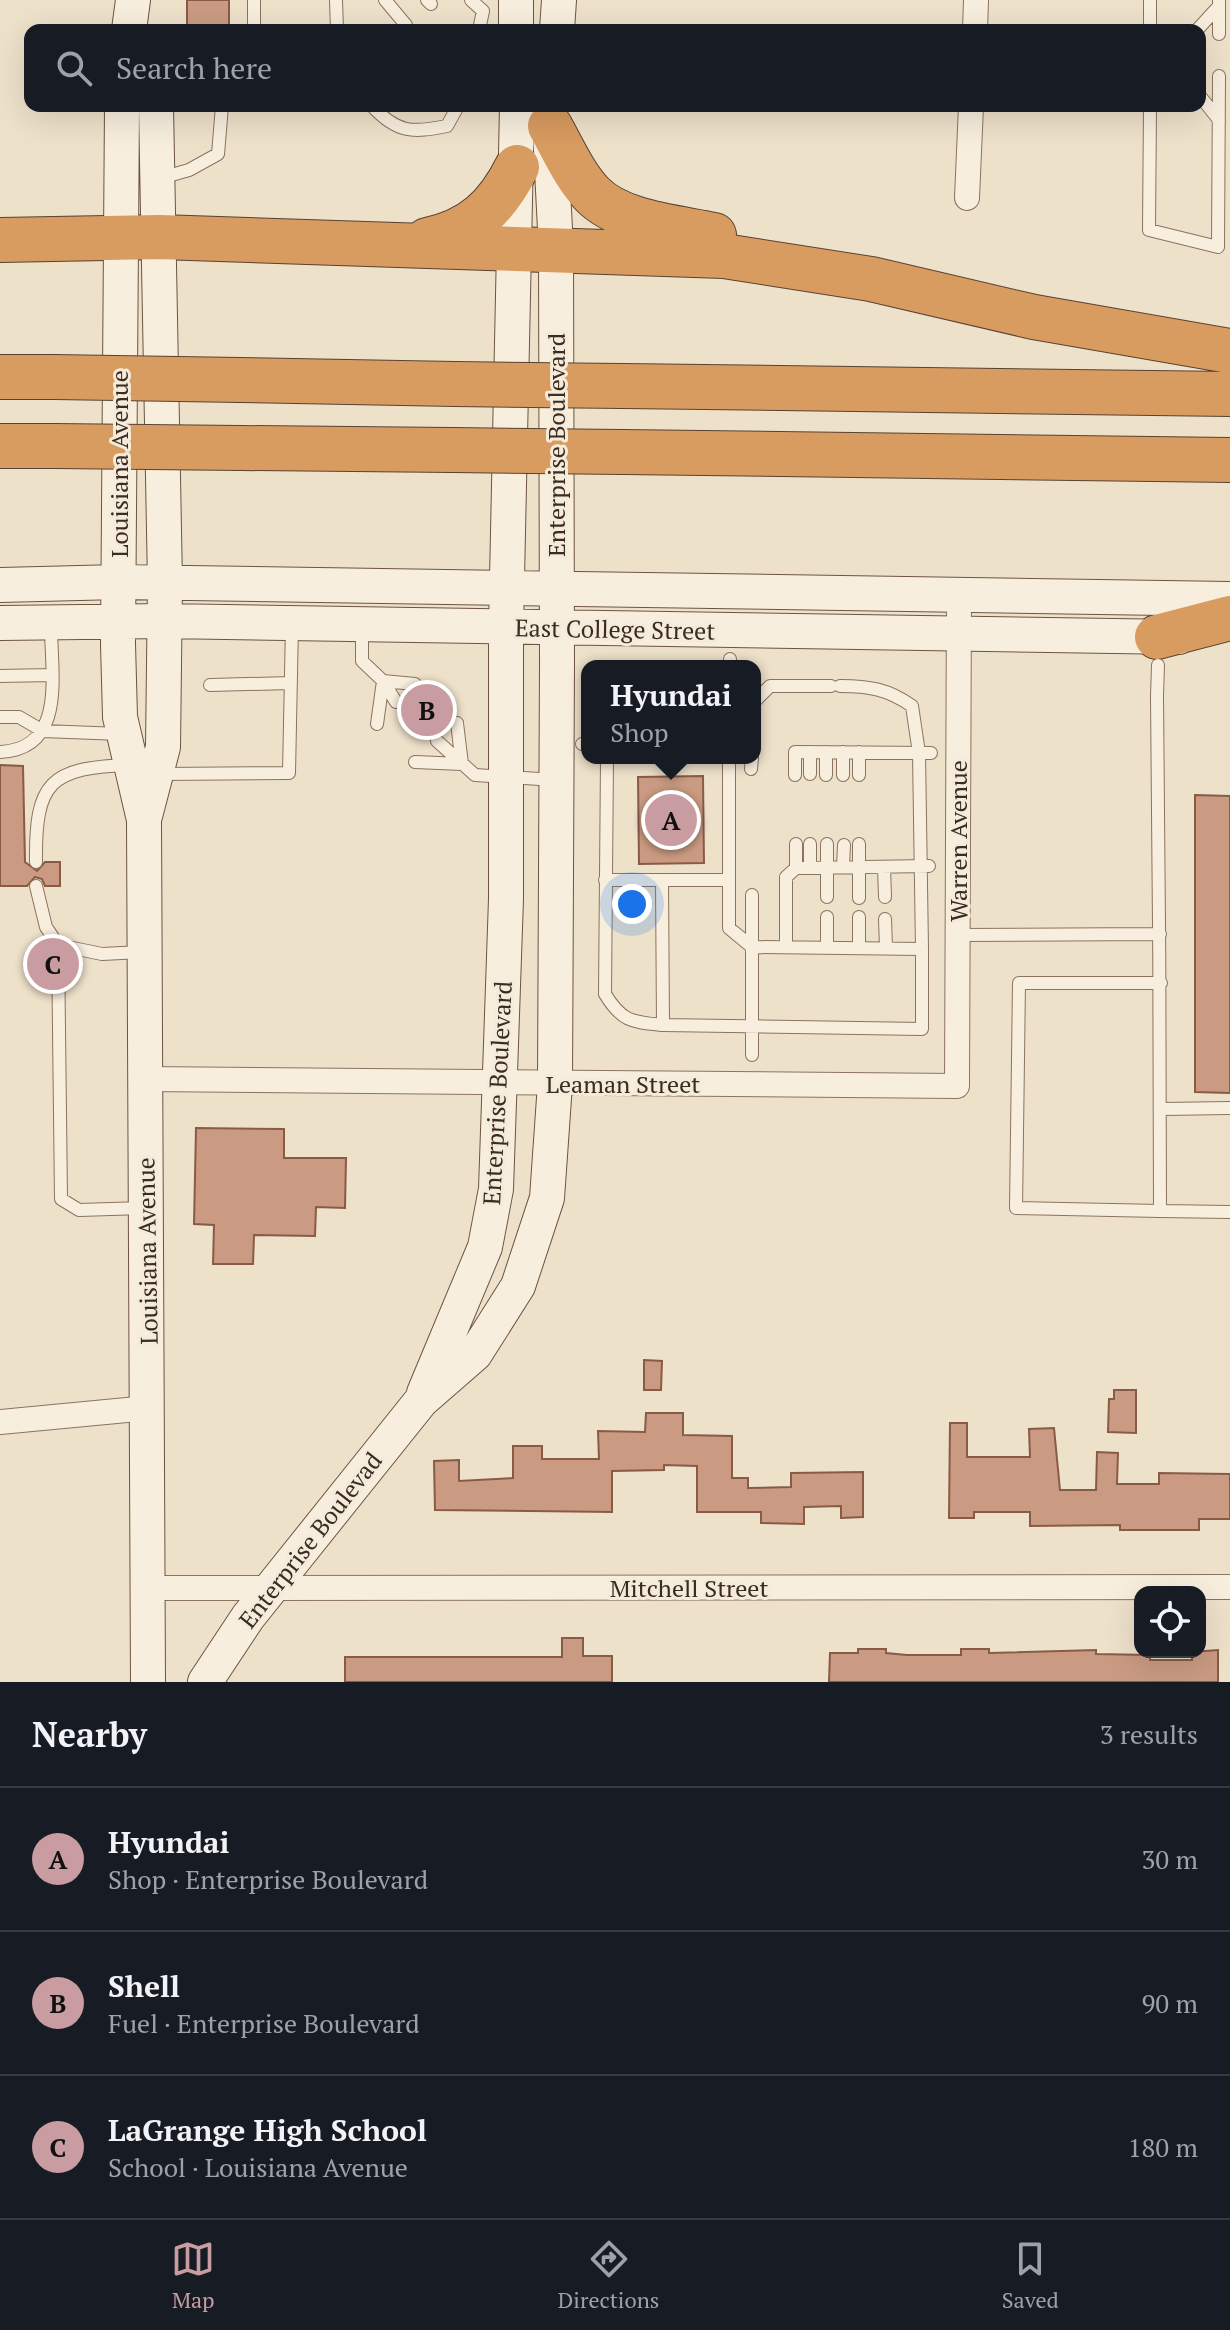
<!DOCTYPE html>
<html lang="en">
<head>
<meta charset="utf-8">
<style>
  :root { --surface:#171b24; --page:#20242c; --text:#f1f3f6; --muted:#9ea1a6; --line:#363941; --accent:#c89ca1 }
  body { margin:0; font-family:"PT Serif",serif; background:var(--page); color:var(--text) }
  .controls { position:absolute; right:24px; bottom:24px; display:grid; overflow:hidden; border-radius:16px; box-shadow:0 8px 32px #0002 }
  .controls button { width:72px; height:72px; display:grid; place-items:center; padding:0; border:0; border-bottom:2px solid var(--line); background:var(--surface); color:var(--text); font:40px sans-serif }
  .you { position:absolute; left:632px; top:904px; width:28px; height:28px; margin:-20px; border:6px solid #fff; border-radius:50%; background:#1a73e8; box-shadow:0 0 0 12px #1a73e833 }
  .badge { display:grid; place-items:center; width:52px; height:52px; border-radius:50%; background:var(--accent); color:#111; font-size:26px; font-weight:700 }
  .pin { position:absolute; translate:-50% -50%; border:4px solid #fff; box-shadow:0 2px 8px #0006 }
  .popup { position:absolute; left:581px; top:660px; width:180px; height:104px; box-sizing:border-box; display:grid; place-content:center; border-radius:16px; background:var(--surface); filter:drop-shadow(0 2px 6px #0005); font-size:26px; white-space:nowrap; color:var(--muted) }
  .popup b { font-size:30px; color:var(--text) }
  .popup::after { content:''; position:absolute; left:50%; top:100%; margin-left:-16px; border:16px solid transparent; border-top-color:var(--surface) }
  .list { margin:0; padding:0; list-style:none }
  h2 { display:flex; justify-content:space-between; align-items:center; height:104px; margin:0; padding:0 32px; font-size:34px }
  h2 small { font-size:26px; font-weight:400; color:var(--muted) }
  .list li { display:grid; grid-template-columns:52px 1fr auto; gap:24px; align-items:center; box-sizing:border-box; height:144px; padding:0 32px; border-top:2px solid var(--line) }
  .list b { display:block; font-size:30px; white-space:nowrap }
  .list p { margin:0; font-size:26px; white-space:nowrap; color:var(--muted) }
  .list em { font-size:26px; font-style:normal; color:var(--muted) }
  .icon { flex:none; width:44px; height:44px; fill:none; stroke:currentColor; stroke-width:2; stroke-linecap:round; stroke-linejoin:round }
  .map { position:relative; flex:none; width:1230px; height:1682px; overflow:hidden }
  .search { position:absolute; background:var(--surface); box-shadow:0 8px 32px #0002; left:24px; right:24px; top:24px; height:88px; display:flex; align-items:center; gap:20px; box-sizing:border-box; padding:0 28px; border-radius:16px; color:var(--muted); font-size:30px }
  .sheet { height:536px; background:var(--surface) }
  nav { display:flex; justify-content:space-around; align-items:center; box-sizing:border-box; height:112px; border-top:2px solid var(--line); background:var(--surface); font-size:22px; color:var(--muted) }
  nav a { display:grid; justify-items:center; gap:4px }
  nav .on { color:var(--accent) }
  .map>svg:first-child { display:block }
  .building { fill:#ca9b82; stroke:#885b46; stroke-width:2 }
  .lines { fill:none; stroke-linecap:round; stroke-linejoin:round }
  .lane-casing { stroke:#8a735f; stroke-width:14 }
  .street-casing { stroke:#8a735f; stroke-width:26 }
  .secondary-casing { stroke:#6c5442; stroke-width:36 }
  .highway-casing { stroke:#584233; stroke-width:46 }
  .lane { stroke:#f8eede; stroke-width:12 }
  .street { stroke:#f8eede; stroke-width:24 }
  .secondary { stroke:#f8eede; stroke-width:34 }
  .highway { stroke:#d89b60; stroke-width:44 }
  .highway-bridge-casing { stroke:#584233; stroke-width:46; stroke-linecap:butt }
  .highway-bridge { stroke:#d89b60; stroke-width:44 }
  .labels { text-anchor:middle; dominant-baseline:central; stroke-width:6; stroke-linejoin:round; paint-order:stroke }
  .street-label { font-size:24px; fill:#3b2c22; stroke:#f5ebda }
</style>
</head>
<body>
<div class="map">
<svg width="1230" height="1682" viewBox="0 0 1230 1682">
  <rect width="100%" height="100%" fill="#eee1ca"/>
  <path class="building" d="M 187,0 L 229,0 L 229,30 L 187,30 Z
    M 0,765 L 23,766 L 25,862 L 37,871 L 45,862 L 60,862 L 60,886 L 45,886 L 42,879 L 35,877 L 27,886 L 0,886 Z
    M 703,776 L 704,863 L 639,864 L 638,777 Z
    M 1195,795 L 1230,796 L 1230,1093 L 1195,1092 Z
    M 196,1128 L 284,1129 L 284,1158 L 346,1158 L 345,1208 L 316,1207 L 315,1236 L 254,1235 L 253,1264 L 213,1264 L 214,1225 L 194,1224 Z
    M 644,1360 L 662,1361 L 661,1390 L 644,1390 Z
    M 1114,1390 L 1136,1390 L 1136,1433 L 1108,1432 L 1109,1399 L 1114,1399 Z
    M 646,1413 L 683,1413 L 683,1435 L 732,1436 L 732,1478 L 748,1478 L 748,1488 L 791,1487 L 791,1473 L 863,1472 L 863,1517 L 841,1518 L 841,1506 L 804,1507 L 804,1524 L 761,1523 L 761,1512 L 697,1512 L 697,1466 L 664,1465 L 664,1470 L 612,1471 L 612,1512 L 435,1510 L 434,1461 L 459,1460 L 459,1481 L 513,1478 L 513,1446 L 542,1446 L 542,1459 L 599,1459 L 598,1431 L 645,1432 Z
    M 950,1423 L 967,1423 L 967,1457 L 1030,1457 L 1029,1429 L 1054,1428 L 1060,1490 L 1096,1490 L 1097,1452 L 1118,1453 L 1117,1484 L 1159,1484 L 1159,1473 L 1230,1474 L 1230,1519 L 1199,1519 L 1199,1530 L 1120,1530 L 1120,1525 L 1030,1526 L 1030,1512 L 974,1512 L 974,1518 L 949,1518 Z
    M 562,1638 L 583,1638 L 583,1656 L 612,1656 L 612,1682 L 345,1682 L 345,1657 L 562,1657 Z
    M 858,1649 L 886,1649 L 886,1653 L 907,1655 L 961,1655 L 961,1649 L 989,1649 L 989,1653 L 1096,1650 L 1096,1654 L 1150,1655 L 1150,1660 L 1192,1660 L 1192,1652 L 1218,1650 L 1218,1682 L 829,1682 L 830,1653 L 858,1653 Z"/>
  <g class="lines">
    <g class="lane-casing">
      <path id="lane" d="M 254,0 L 254,30
        M 336,0 L 337,30
        M 385,0 L 406,25
        M 427,0 L 431,4
        M 471,0 L 483,11 L 479,30
        M 1150,30 L 1150,0
        M 1197,30 L 1219,6
        M 1219,34 L 1219,0
        M 1200,96 L 1219,120
        M 372,106 C 397,133 412,133 447,126 L 458,106
        M 1150,106 L 1149,230 L 1218,247 L 1219,76
        M 161,178 L 189,170 L 218,154 L 222,106
        M 362,627 L 362,661 L 383,681 L 396,702
        M 1158,665 L 1157,696 C 1159,868 1160,1039 1160,1211 L 1016,1208 L 1019,983 L 1161,983
        M 730,666 L 730,659
        M 0,676 L 51,675
        M 210,685 L 291,683
        M 755,701 L 770,686 L 831,686
        M 0,717 L 19,717 L 43,731 L 121,734
        M 377,724 L 383,681 L 415,684
        M 437,741 L 475,775 L 556,780
        M 582,744 L 587,744
        M 0,752 C 67,749 51,674 51,626
        M 810,752 L 810,774
        M 826,752 L 826,775
        M 843,752 L 843,775
        M 859,752 L 859,775
        M 607,758 L 605,994 C 622,1022 632,1022 663,1025 L 922,1029 L 922,949
        M 729,758 L 729,928 L 752,947 L 922,949 L 919,753 L 912,706 C 888,689 869,686 840,686
        M 415,762 L 462,764 L 457,723
        M 751,769 L 752,758
        M 159,774 L 289,773 L 292,625
        M 795,775 L 795,752 L 931,753
        M 796,844 L 796,868
        M 810,844 L 810,868
        M 827,844 L 827,897
        M 859,844 L 859,898
        M 36,862 C 35,782 50,768 128,765
        M 843,867 L 844,845
        M 884,867 L 885,897
        M 605,880 L 729,880
        M 662,880 L 663,1025
        M 36,886 L 46,927 L 58,945 L 102,954 L 142,952
        M 827,917 L 827,948
        M 859,917 L 859,948
        M 885,919 L 886,948
        M 957,935 L 1160,934
        M 58,945 L 61,1199 L 79,1210 L 143,1208
        M 786,947 L 786,877 L 796,868 L 929,866
        M 752,1055 L 752,895
        M 1162,1109 L 1230,1108
        M 1160,1211 L 1230,1212"/>
    </g>
    <g class="street-casing">
      <path id="street" d="M 975,30 L 976,0
        M 967,198 L 971,106
        M 145,1079 L 957,1086 L 959,595
        M 0,1422 L 148,1408
        M 148,1588 L 1230,1587"/>
    </g>
    <g class="secondary-casing">
      <path id="secondary" d="M 516,0 L 516,30
        M 129,30 L 133,0
        M 557,30 L 559,0
        M 122,106 L 118,644 L 120,717 L 144,820 L 148,1682
        M 0,585 L 119,582 L 1230,599
        M 0,623 L 165,621 L 1179,637
        M 145,816 L 163,747 L 165,583 L 156,106
        M 424,1393 L 485,1247 L 496,1189 L 506,899 L 506,627 L 517,106
        M 205,1682 L 248,1617 L 421,1401 L 475,1354 L 518,1286 L 547,1198 L 555,1084 L 557,663 L 556,249 L 550,131"/>
    </g>
    <g class="highway-casing">
      <path id="highway" d="M 550,126 C 563,149 574,175 592,194 C 620,223 676,227 714,235
        M 0,240 L 160,237 L 724,256 L 871,279 L 1034,317 L 1230,351
        M 427,240 C 472,231 497,207 517,167
        M 0,377 L 54,377
        M 240,380 L 455,384
        M 623,386 L 1230,394
        M 0,446 L 54,446
        M 241,448 L 452,450
        M 623,452 L 1230,460
        M 1157,637 L 1230,618"/>
    </g>
    <use href="#lane" class="lane"/>
    <use href="#street" class="street"/>
    <use href="#secondary" class="secondary"/>
    <use href="#highway" class="highway"/>
    <g class="highway-bridge-casing">
      <path id="highway-bridge" d="M 54,377 L 240,380
        M 455,384 L 623,386
        M 54,446 L 241,448
        M 452,450 L 623,452"/>
    </g>
    <use href="#highway-bridge" class="highway-bridge"/>
  </g>
  <g class="labels">
    <g class="street-label">
      <text transform="translate(556 445) rotate(-90)">Enterprise Boulevard</text>
      <text transform="translate(119 464) rotate(-90)">Louisiana Avenue</text>
      <text transform="translate(615 629) rotate(1)">East College Street</text>
      <text transform="translate(958 841) rotate(-90)">Warren Avenue</text>
      <text x="623" y="1084">Leaman Street</text>
      <text transform="translate(497 1093) rotate(-87)">Enterprise Boulevard</text>
      <text transform="translate(147 1251) rotate(-91)">Louisiana Avenue</text>
      <text transform="translate(310 1540) rotate(-52)">Enterprise Boulevad</text>
      <text x="689" y="1588">Mitchell Street</text>
    </g>
  </g>
</svg>
<div class="controls">
<button><svg class="icon" aria-label="locate" viewBox="0 0 24 24"><circle cx="12" cy="12" r="6"/><path d="M12 2v4M12 18v4M2 12h4M18 12h4"/></svg></button>
</div>
<div class="you"></div>
<div class="pin badge" style="left:671px;top:820px">A</div>
<div class="popup"><b>Hyundai</b>Shop</div>
<div class="pin badge" style="left:427px;top:710px">B</div>
<div class="pin badge" style="left:53px;top:964px">C</div>
<div class="search"><svg class="icon" aria-label="search" viewBox="0 0 24 24"><circle cx="10" cy="10" r="6"/><path d="M15 15l6 6"/></svg>Search here</div>
</div>
<section class="sheet">
<h2>Nearby<small>3 results</small></h2>
<ul class="list">
<li><span class="badge">A</span><div><b>Hyundai</b><p>Shop · Enterprise Boulevard</p></div><em>30 m</em></li>
<li><span class="badge">B</span><div><b>Shell</b><p>Fuel · Enterprise Boulevard</p></div><em>90 m</em></li>
<li><span class="badge">C</span><div><b>LaGrange High School</b><p>School · Louisiana Avenue</p></div><em>180 m</em></li>
</ul>
</section>
<nav>
<a class="on"><svg class="icon" aria-label="map" viewBox="0 0 24 24"><path d="M3 6l6-2 6 2 6-2v14l-6 2-6-2-6 2zM9 4v14M15 6v14"/></svg>Map</a>
<a><svg class="icon" aria-label="directions" viewBox="0 0 24 24"><path d="M12 3l9 9-9 9-9-9zM9 14v-3h6M13 9l2 2-2 2"/></svg>Directions</a>
<a><svg class="icon" aria-label="saved" viewBox="0 0 24 24"><path d="M7 4h10v16l-5-4-5 4z"/></svg>Saved</a>
</nav>
</body>
</html>
